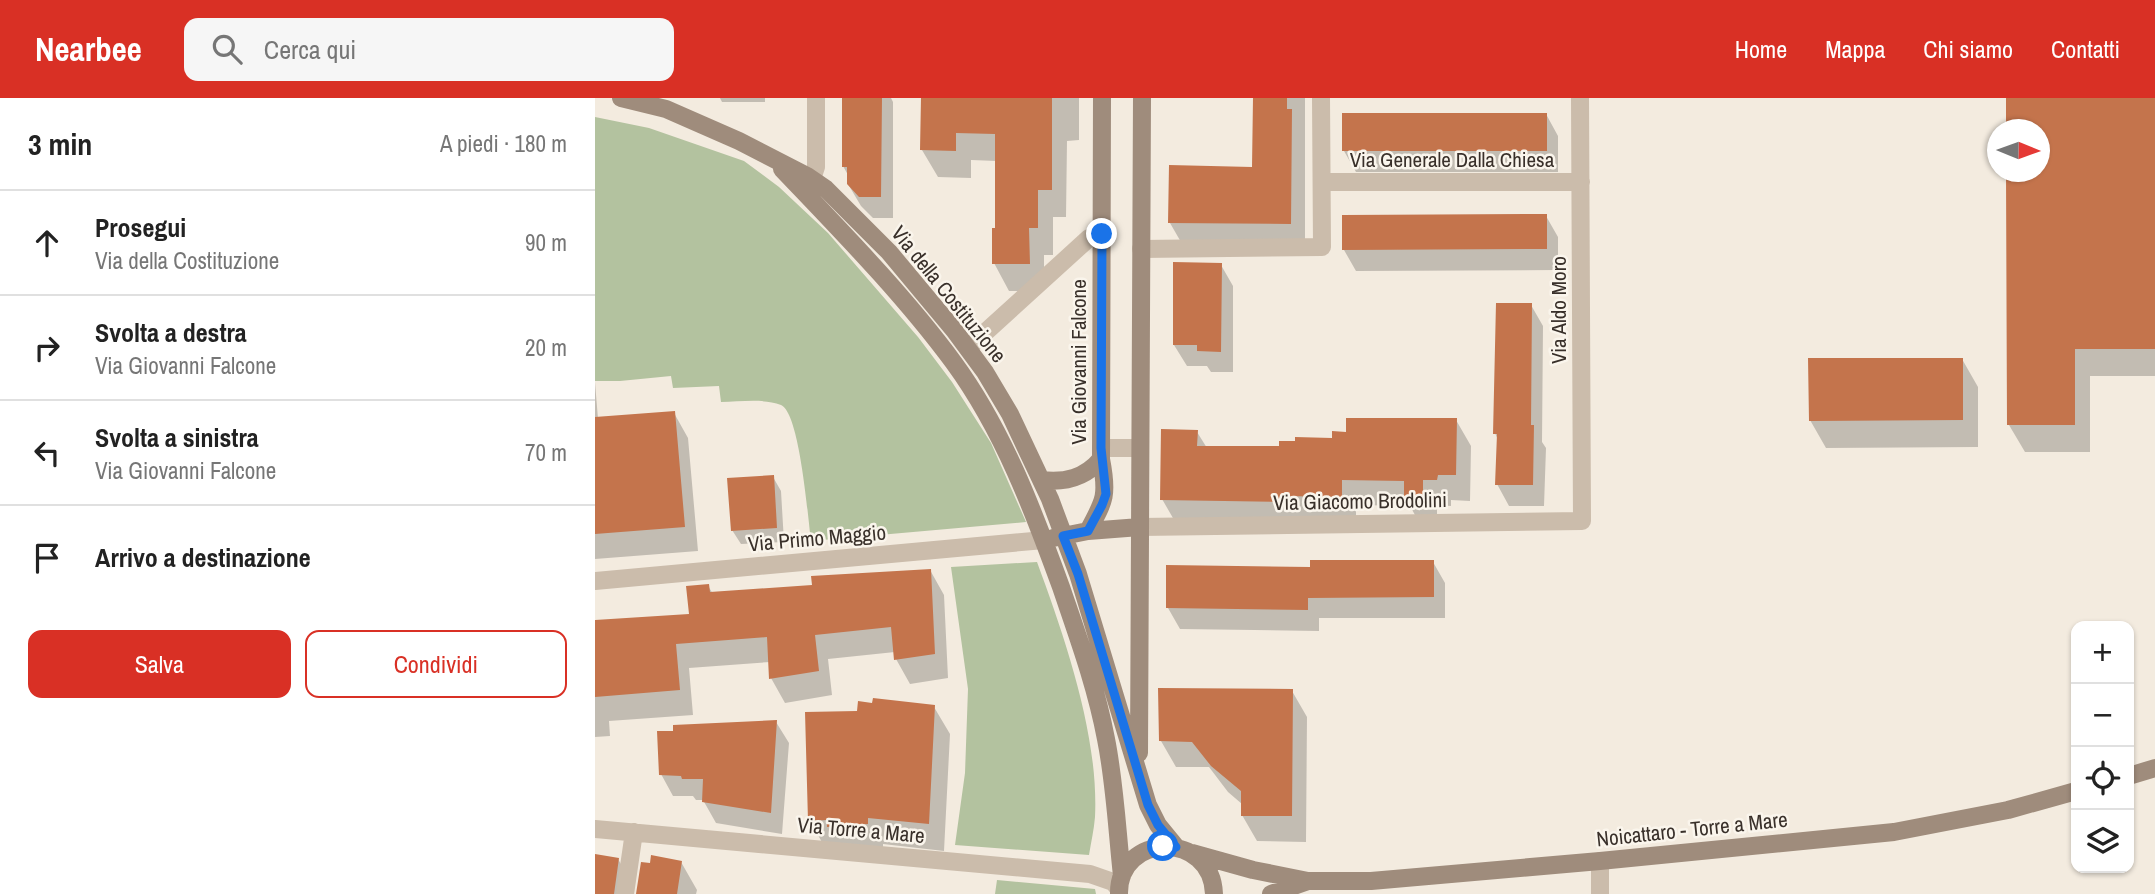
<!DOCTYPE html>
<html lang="it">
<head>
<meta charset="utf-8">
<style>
  :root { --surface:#fff; --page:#f6f6f6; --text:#222; --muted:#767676; --line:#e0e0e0; --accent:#d93025 }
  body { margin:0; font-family:"Archivo Narrow",sans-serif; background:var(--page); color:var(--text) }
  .controls { position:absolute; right:21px; bottom:21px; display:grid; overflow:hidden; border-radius:14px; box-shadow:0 2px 5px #0004 }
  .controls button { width:63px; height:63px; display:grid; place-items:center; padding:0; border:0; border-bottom:2px solid var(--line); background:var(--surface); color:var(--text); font:35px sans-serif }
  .compass { position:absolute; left:1392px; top:21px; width:63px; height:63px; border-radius:50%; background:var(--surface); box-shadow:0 2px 5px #0004; rotate:91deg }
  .stop { position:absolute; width:21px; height:21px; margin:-16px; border:5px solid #1a73e8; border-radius:50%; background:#fff }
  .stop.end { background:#1a73e8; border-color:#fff; box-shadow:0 2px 7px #0008 }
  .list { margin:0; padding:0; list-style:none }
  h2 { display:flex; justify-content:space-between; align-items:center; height:91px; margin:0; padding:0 28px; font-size:30px }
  h2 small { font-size:23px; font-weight:400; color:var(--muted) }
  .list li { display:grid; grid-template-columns:46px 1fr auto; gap:21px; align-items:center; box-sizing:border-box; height:105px; padding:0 28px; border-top:2px solid var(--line) }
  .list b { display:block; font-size:26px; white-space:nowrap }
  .list p { margin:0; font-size:23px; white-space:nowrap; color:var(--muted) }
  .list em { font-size:23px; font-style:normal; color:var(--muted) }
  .actions { display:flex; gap:14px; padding:21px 28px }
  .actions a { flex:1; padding:16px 0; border:2px solid var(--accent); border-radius:14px; text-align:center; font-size:24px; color:var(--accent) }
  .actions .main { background:var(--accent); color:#fff }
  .icon { flex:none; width:38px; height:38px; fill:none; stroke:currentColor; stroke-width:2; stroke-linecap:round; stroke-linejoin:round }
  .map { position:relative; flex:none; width:1560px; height:796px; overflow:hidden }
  header { display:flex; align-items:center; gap:42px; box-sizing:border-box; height:98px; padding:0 35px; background:var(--accent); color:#fff }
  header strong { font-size:33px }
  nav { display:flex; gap:38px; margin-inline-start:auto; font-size:24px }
  .search { width:490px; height:63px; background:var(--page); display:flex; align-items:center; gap:18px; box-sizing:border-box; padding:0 24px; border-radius:14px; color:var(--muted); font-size:26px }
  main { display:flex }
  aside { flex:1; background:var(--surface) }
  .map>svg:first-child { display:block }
  .green { fill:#b3c29f }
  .shadow { fill:#0003 }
  .building { fill:#c4744c }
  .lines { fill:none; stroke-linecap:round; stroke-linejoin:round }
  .street { stroke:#cbbcab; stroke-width:18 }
  .secondary { stroke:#9f8c7c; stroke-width:18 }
  .route { stroke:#1a73e8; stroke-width:9 }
  .labels { text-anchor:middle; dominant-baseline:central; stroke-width:5; stroke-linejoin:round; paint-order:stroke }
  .street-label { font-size:21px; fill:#39302a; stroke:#faf5ec }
</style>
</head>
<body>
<header>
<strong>Nearbee</strong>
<div class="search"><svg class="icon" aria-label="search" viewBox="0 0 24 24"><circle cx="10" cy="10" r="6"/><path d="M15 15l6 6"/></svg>Cerca qui</div>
<nav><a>Home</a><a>Mappa</a><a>Chi siamo</a><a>Contatti</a></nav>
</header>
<main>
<aside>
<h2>3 min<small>A piedi · 180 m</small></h2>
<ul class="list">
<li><svg class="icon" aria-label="ahead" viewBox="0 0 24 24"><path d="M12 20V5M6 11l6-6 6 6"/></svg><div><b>Prosegui</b><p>Via della Costituzione</p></div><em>90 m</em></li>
<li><svg class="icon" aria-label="right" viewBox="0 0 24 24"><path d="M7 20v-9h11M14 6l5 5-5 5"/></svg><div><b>Svolta a destra</b><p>Via Giovanni Falcone</p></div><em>20 m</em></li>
<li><svg class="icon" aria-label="left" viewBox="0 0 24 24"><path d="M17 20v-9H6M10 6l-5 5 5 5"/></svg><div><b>Svolta a sinistra</b><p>Via Giovanni Falcone</p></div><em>70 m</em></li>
<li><svg class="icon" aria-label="arrive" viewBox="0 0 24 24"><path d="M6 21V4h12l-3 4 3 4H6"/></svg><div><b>Arrivo a destinazione</b></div></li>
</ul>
<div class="actions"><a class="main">Salva</a><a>Condividi</a></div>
</aside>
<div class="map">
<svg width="1560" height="796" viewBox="0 0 1560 796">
  <rect width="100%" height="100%" fill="#f3ebdf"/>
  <path class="green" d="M 0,19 L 54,30 L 149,63 L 184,89 L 233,135 L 323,239 L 357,284 L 396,345 L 431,424 L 216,443 C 213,421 205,315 186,307 C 168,300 145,304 126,304 L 124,288 L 78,290 L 76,278 L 25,283 L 0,283 Z
    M 442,464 C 470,540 504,638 500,719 C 499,732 496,744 494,757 L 360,747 L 370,675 L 373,591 L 356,469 Z
    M 402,782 L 500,791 L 501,796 L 400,796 Z"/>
  <path class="shadow" d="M 125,0 L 170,0 L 170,4 L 127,4 Z
    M 249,0 L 296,0 L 298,4 L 298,120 L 278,120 L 266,108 L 253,86 L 253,77 L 248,68 Z
    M 327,0 L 484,0 L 484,42 L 472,43 L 471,119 L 458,119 L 458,157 L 449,157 L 449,193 L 414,193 L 399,165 L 402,132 L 402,63 L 376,62 L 376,80 L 343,79 L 327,52 Z
    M 659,0 L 710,0 L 710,151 L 590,151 L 575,125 L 659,71 Z
    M 1413,0 L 1560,0 L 1560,278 L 1495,278 L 1495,354 L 1430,354 L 1414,327 L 1413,74 L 1444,74 L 1444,32 Z
    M 951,16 L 963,38 L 963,74 L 761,74 L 749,53 Z
    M 951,118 L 963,139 L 963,172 L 761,173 L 749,152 Z
    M 626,167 L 638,188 L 638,274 L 616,274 L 612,268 L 592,268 L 579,247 Z
    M 936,207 L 948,228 L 947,344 L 951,350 L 949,408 L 914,408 L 902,386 L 903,342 L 900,335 Z
    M 1367,261 L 1383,289 L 1383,349 L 1231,350 L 1215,322 Z
    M 0,284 L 3,321 L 79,315 L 93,340 L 103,453 L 0,461 Z
    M 861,322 L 876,348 L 875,403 L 856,402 L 856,408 L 842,407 L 842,426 L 825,426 L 815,408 L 761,407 L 761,424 L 582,427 L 567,401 L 602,334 L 612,350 L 686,350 L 739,342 L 752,335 Z
    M 178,379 L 186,393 L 189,444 L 146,446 L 137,432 Z
    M 838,464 L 850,485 L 850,520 L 724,520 L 724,533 L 585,531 L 573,510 L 717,470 Z
    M 335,472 L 349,497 L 353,580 L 315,586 L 301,561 L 300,554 L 233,561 L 237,597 L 190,605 L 176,580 L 175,564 L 94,570 L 98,617 L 14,623 L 15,638 L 0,639 L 0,524 L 96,517 L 113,488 L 118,496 L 219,488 Z
    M 697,593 L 712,619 L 711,744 L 662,743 L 647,717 L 647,706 L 633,694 L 614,669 L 581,669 L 566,643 Z
    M 339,609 L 355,636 L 349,753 L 288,746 L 288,753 L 230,750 L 215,722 L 264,614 Z
    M 181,624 L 194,645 L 187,736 L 121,725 L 108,702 L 101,702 L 98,698 L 78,698 L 66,676 Z
    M 0,758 L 23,761 L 39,789 L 38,796 L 0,796 Z
    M 86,764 L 102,792 L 101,796 L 43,796 Z"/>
  <path class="building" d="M 247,0 L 287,0 L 286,99 L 264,99 L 252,86 L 252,69 L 247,69 Z
    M 326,0 L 457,0 L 457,92 L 443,92 L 443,130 L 434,130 L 435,166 L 397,166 L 397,130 L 400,130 L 400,36 L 361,35 L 361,53 L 325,52 Z
    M 658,0 L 692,0 L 692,11 L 697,11 L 696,126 L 573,125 L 574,67 L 657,69 Z
    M 1411,0 L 1560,0 L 1560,251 L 1480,251 L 1480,327 L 1412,327 L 1411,74 L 1445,74 L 1445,32 L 1411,32 Z
    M 747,15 L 952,15 L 952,53 L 747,53 Z
    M 952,116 L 952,151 L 747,152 L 747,117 Z
    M 578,164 L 627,165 L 626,254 L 602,253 L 602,247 L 578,247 Z
    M 901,205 L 937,205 L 936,327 L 939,327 L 938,387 L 900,387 L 902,336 L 898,336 Z
    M 1213,260 L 1368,260 L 1368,322 L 1214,323 Z
    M 80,313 L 90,429 L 0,436 L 0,319 Z
    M 751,320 L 862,320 L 861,377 L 843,377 L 842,382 L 828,382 L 828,401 L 809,400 L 809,383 L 747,382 L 747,399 L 689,398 L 689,404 L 565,402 L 566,331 L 603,332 L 602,348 L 684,348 L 684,343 L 700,343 L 700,339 L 737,340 L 737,333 L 751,334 Z
    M 179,377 L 182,430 L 136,433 L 132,380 Z
    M 715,462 L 839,462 L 839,499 L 713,500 L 713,512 L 571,510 L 571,467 L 715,469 Z
    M 336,471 L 340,556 L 299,562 L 296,529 L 220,537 L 224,573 L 174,581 L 172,539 L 81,546 L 85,592 L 0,599 L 0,522 L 94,516 L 91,488 L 114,486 L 115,494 L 217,487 L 216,478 Z
    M 563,590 L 698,591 L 697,718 L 646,718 L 646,693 L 616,668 L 597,644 L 564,643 Z
    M 278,600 L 340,607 L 334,726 L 273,720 L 273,726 L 232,729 L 232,722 L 213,723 L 210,614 L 262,613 L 263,603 L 277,605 Z
    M 182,622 L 176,715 L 107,704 L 108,681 L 87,681 L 86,678 L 64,677 L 62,633 L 78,633 L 78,627 Z
    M 0,756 L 24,760 L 19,796 L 0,796 Z
    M 56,757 L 87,763 L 82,796 L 41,796 L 46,764 L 55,765 Z"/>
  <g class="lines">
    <path class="street" d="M 727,84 L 986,84
      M 213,93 L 221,69 L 221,0
      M 546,151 L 727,149 L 726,0
      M 373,250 L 494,140 L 507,136
      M 506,350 L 545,350
      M 545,429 L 987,423 L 985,0
      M 0,483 L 449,442
      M 0,731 L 495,776 L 518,784 L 524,791
      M 30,796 L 39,734
      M 1005,796 L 1005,763"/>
    <path class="secondary" d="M 26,0 L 71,11 L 144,43 L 212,78 L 231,91 L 294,154 L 359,232 L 390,274 L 415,316 L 455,401 L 483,476 L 553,707 L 563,727 L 581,749
      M 187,71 C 247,134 308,196 359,265 C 408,332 438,412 466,489 C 483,539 501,588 511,641 C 520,686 522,732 527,778
      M 446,382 C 470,385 490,380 506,361 L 507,0
      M 493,433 C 510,402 513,397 506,361
      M 458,440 L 493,433 L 545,429
      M 544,655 L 547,0
      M 1534,678 L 1560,670
      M 597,755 L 658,772 L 713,783 L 776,783 L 1005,763 L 1299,734 L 1413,712 L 1481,693
      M 524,796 C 523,734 617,733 619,796
      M 676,796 L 713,783"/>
  </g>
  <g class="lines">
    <path class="route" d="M 507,136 L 506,350 L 511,396 L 507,407 L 493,433 L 468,438 L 483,476 L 553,707 L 563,727 L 581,749 L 568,748"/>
  </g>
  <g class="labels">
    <g class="street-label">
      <text x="857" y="61">Via Generale Dalla Chiesa</text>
      <text transform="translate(354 196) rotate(51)">Via della Costituzione</text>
      <text transform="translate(963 212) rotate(-90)">Via Aldo Moro</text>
      <text transform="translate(483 264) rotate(-90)">Via Giovanni Falcone</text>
      <text transform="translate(765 403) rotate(-1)">Via Giacomo Brodolini</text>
      <text transform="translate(222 440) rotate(-5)">Via Primo Maggio</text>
      <text transform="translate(1097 731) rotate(-6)">Noicattaro - Torre a Mare</text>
      <text transform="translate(266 732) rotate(5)">Via Torre a Mare</text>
    </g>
  </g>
</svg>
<div class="controls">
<button>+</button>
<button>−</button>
<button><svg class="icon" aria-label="locate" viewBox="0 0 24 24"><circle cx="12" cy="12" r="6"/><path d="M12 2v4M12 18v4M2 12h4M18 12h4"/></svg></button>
<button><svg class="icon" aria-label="layers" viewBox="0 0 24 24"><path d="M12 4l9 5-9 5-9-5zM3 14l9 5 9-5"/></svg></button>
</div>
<svg class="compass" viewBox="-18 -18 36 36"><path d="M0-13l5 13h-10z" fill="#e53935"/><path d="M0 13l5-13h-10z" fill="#767676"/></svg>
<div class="stop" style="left:568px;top:748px"></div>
<div class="stop end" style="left:507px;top:136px"></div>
</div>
</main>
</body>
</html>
